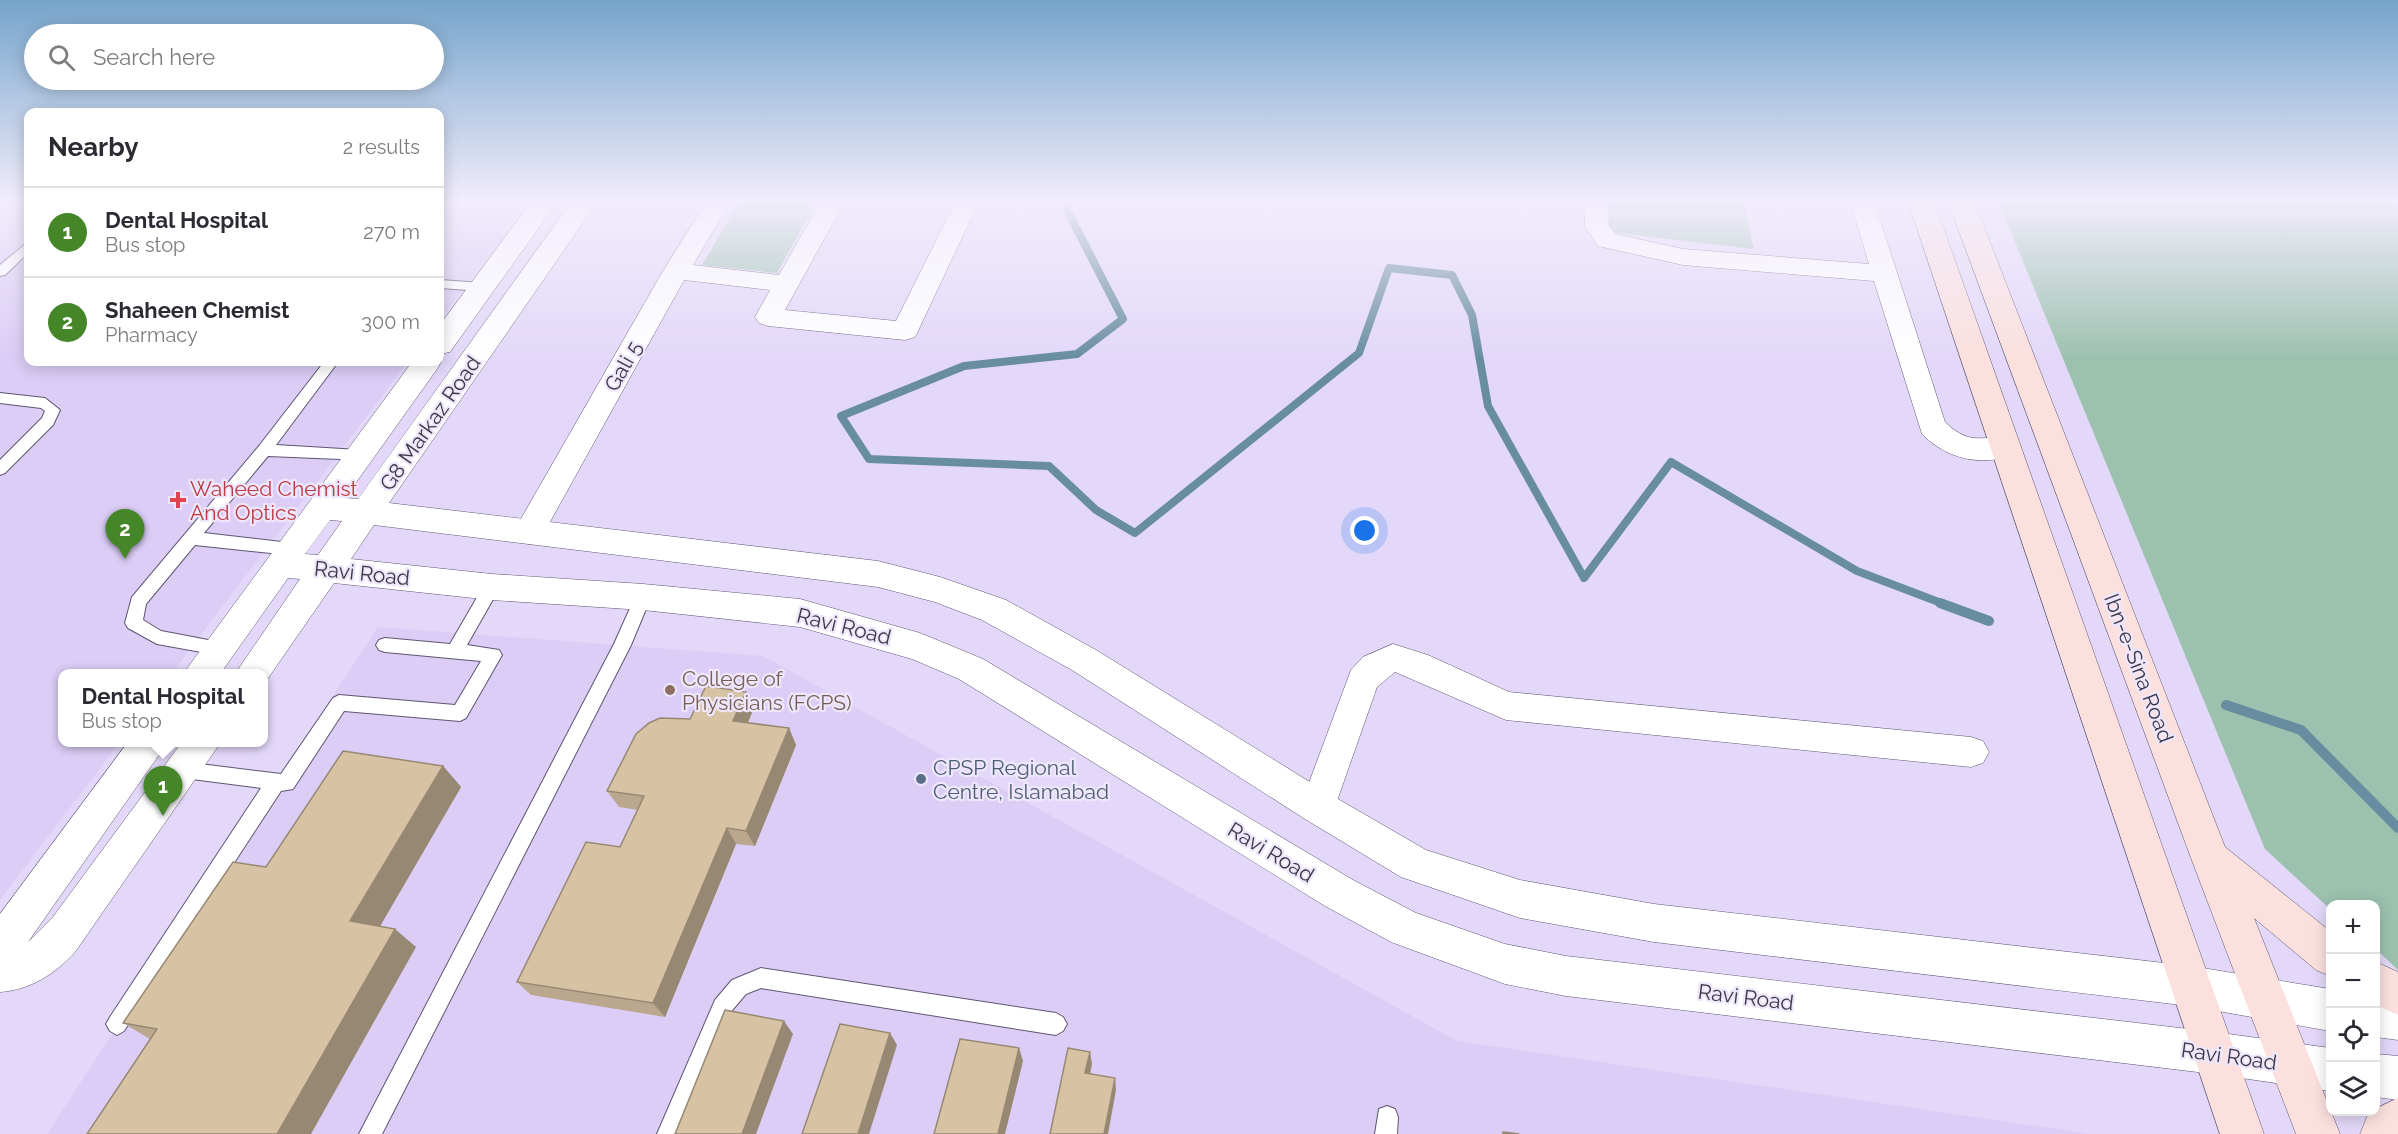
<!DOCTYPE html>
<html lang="en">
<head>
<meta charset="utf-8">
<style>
  :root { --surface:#fff; --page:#f7f7f7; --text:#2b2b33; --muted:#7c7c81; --line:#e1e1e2; --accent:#448628 }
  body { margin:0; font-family:Raleway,sans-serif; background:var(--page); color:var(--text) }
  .controls { position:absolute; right:18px; bottom:18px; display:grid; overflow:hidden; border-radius:12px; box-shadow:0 3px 15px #0003 }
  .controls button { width:54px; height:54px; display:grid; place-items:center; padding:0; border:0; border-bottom:2px solid var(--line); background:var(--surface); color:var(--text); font:30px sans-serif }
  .you { position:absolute; left:1365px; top:531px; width:21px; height:21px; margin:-15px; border:4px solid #fff; border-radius:50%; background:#1a73e8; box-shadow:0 0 0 9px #1a73e833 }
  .badge { display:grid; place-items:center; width:39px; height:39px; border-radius:50%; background:var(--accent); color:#fff; font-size:20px; font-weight:700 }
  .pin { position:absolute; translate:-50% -50px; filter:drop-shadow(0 2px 3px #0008) }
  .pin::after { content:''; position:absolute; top:32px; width:21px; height:18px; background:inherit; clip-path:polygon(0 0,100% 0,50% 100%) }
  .popup { position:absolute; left:58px; top:669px; width:210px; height:78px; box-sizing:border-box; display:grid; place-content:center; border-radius:12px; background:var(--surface); filter:drop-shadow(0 2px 4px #0005); font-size:20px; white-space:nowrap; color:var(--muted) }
  .popup b { font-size:22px; color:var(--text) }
  .popup::after { content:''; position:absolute; left:50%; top:100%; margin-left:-12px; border:12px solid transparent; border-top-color:var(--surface) }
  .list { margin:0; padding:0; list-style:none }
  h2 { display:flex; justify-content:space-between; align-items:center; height:78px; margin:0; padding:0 24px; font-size:26px }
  h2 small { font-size:20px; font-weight:400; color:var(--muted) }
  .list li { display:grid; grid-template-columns:39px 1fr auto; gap:18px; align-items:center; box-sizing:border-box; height:90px; padding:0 24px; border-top:2px solid var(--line) }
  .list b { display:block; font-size:22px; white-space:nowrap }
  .list p { margin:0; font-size:20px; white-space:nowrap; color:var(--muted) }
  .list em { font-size:20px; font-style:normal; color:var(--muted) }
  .icon { flex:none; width:33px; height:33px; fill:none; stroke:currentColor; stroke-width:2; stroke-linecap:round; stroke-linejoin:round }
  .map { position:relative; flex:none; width:2398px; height:1134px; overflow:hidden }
  .search { position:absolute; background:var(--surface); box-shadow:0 3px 15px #0003; left:24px; top:24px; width:420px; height:66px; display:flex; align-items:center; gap:15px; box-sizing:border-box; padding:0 21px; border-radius:33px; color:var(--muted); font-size:22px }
  .panel { position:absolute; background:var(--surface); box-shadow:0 3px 15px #0003; left:24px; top:108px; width:420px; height:258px; border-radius:12px }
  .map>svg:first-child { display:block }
  .built { fill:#dbcdf6 }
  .green { fill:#9cc1af }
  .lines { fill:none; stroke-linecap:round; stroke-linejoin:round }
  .stream-far1 { stroke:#688da0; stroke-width:8 }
  .stream { stroke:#688da0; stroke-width:10 }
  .service-casing { stroke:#5f5571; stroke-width:2 }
  .minor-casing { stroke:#5f5571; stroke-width:1 }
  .tertiary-casing { stroke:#5f5571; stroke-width:1 }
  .secondary-casing { stroke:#5f5571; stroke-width:1 }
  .service { fill:#fff; fill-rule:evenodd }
  .minor { fill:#fff; fill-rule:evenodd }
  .tertiary { fill:#fff; fill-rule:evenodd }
  .secondary { fill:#fbe0de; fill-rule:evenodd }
  .wall { fill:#baa78d }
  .shaded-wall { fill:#978873 }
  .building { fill:#d8c2a4; stroke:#978873; stroke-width:1.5 }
  .health-dot { fill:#e0444e; stroke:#eee7fc; stroke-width:2 }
  .education-dot { fill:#8d6e63; stroke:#eee7fc; stroke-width:2 }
  .service-dot { fill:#5c6f8a; stroke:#eee7fc; stroke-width:2 }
  .labels { text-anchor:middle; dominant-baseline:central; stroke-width:4.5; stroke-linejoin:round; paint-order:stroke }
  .street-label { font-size:21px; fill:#3c3744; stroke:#eee7fc }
  .health-label { font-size:21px; fill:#be3a42; stroke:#eee7fc; text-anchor:start }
  .education-label { font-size:21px; fill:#785e54; stroke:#eee7fc; text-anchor:start }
  .service-label { font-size:21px; fill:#4e5e75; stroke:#eee7fc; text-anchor:start }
</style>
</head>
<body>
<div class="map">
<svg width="2398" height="1134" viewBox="0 0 2398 1134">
  <rect width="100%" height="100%" fill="#e3d8f9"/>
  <path class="built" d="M 0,201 L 28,201 L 28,362 L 408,362 L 172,673 L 63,674 L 63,742 L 119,743 L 0,900 Z
    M 440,201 L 530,201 L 440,320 Z
    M 378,627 L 763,656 L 1457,1041 L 2091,1134 L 47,1134 Z"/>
  <path class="green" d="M 740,201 L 817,201 L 777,273 L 702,265 Z
    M 1606,201 L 1743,201 L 1754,249 L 1609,232 Z
    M 1998,201 L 2398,201 L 2398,970 L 2376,949 L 2376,904 L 2330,904 L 2330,909 L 2265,849 Z"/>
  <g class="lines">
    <path class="stream-far1" d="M 1066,201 L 1067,210 L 1123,319 L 1077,354 L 964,366 L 841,416 L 869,459 L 1049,466 L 1096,510 L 1135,533 L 1359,353 L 1389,268 L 1452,275 L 1472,315 L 1488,406 L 1584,578 L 1671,462 L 1857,571 L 1944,604"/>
    <path class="stream" d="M 1940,603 L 1989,621
      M 2226,705 L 2301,730 L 2398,828"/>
    <g class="service-casing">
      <path id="service" d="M 28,242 L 28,253 L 5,275 L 0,276 L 0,265 Z
        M 440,280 L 482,283 L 489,287 L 482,291 L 440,288 Z
        M 324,362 L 338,362 L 276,445 L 359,450 L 367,456 L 364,460 L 268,456 L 204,533 L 290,543 L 296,545 L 298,549 L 296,553 L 290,555 L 195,545 L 146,604 L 143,620 L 161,631 L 224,643 L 227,648 L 224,653 L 218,655 L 157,644 L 128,628 L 125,623 L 132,597 L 259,446 Z
        M 0,393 L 45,398 L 60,410 L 53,425 L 5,473 L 0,475 L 0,460 L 42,418 L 45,411 L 41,408 L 0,403 Z
        M 492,580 L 498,582 L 500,587 L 467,645 L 499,650 L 502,655 L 466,718 L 460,721 L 344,711 L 293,789 L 281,791 L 124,1031 L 117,1035 L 110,1031 L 106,1024 L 110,1017 L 261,788 L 184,778 L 177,776 L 175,770 L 177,764 L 184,762 L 281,774 L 333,698 L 339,695 L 455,705 L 481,661 L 385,652 L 379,650 L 376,645 L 379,640 L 385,638 L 450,644 L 486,582 Z
        M 643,590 L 649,592 L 651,597 L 631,645 L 382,1134 L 359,1134 L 614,644 L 635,597 L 637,592 Z
        M 761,968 L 1056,1013 L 1063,1017 L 1067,1024 L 1063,1031 L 1056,1035 L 761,988 L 746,994 L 729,1014 L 679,1134 L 657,1134 L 715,1000 L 732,980 Z
        M 1387,1106 L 1395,1109 L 1398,1117 L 1397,1134 L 1375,1134 L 1379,1109 Z"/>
    </g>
    <g class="minor-casing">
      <path id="minor" d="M 707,201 L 731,201 L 693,265 L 779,275 L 821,201 L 845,201 L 785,310 L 896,321 L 954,205 L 963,203 L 972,205 L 975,210 L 918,331 L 915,337 L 905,340 L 768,326 L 759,323 L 755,317 L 770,290 L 684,280 L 540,540 L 529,544 L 518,540 L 514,532 L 518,524 L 663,271 Z
        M 1584,201 L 1608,201 L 1609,226 L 1616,234 L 1683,249 L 1869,264 L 1850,201 L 1874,201 L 1945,422 C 1974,450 1984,431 2015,441 L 2020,448 L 2015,455 C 1980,466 1948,460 1922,434 L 1874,281 L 1683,265 L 1598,246 L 1585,226 Z
        M 1393,644 L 1428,655 L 1509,692 L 1971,737 L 1983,741 L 1989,752 L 1983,763 L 1971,767 L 1506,720 L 1395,672 L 1377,687 L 1331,818 L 1318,823 L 1305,818 L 1300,807 L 1351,670 L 1363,657 Z"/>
    </g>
    <g class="tertiary-casing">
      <path id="tertiary" d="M 532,201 L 558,201 L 450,352 L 440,354 L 440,325 Z
        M 572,201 L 598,201 L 389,503 L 878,561 L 940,577 L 1006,600 L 1096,650 L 1331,795 L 1426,850 L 1520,880 L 1654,904 L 2190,966 L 2330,989 L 2330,1031 L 2190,1006 L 1654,942 L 1520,918 L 1401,877 L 1305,819 L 1072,670 L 982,620 L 935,602 L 878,587 L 374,525 L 351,559 L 492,574 L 643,584 L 800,599 L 920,633 L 983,659 L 1353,880 L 1416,913 L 1505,944 L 1566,956 L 2214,1032 L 2330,1048 L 2330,1091 L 2214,1074 L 1566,996 L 1505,984 L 1391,942 L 1325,906 L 959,679 L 912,659 L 800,627 L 643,610 L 492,600 L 334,583 L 264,684 L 264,674 L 235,674 L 300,579 L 288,578 L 220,674 L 183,674 L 412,362 L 440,362 L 440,359 L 441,362 L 437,369 L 345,498 L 358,499 ZM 330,520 L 342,521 L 318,555 L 305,554 Z
        M 128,742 L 168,742 L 28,942 L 53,917 L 182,742 L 221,742 L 75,952 C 55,974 30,990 0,992 L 0,914 Z
        M 2376,995 L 2398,998 L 2398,1040 L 2376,1037 Z
        M 2376,1054 L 2398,1056 L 2398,1100 L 2376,1097 Z"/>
    </g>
    <g class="secondary-casing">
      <path id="secondary" d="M 1908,201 L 1934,201 L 2264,1134 L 2220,1134 Z
        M 1948,201 L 1974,201 L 2225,847 L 2330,931 L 2330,976 L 2316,970 L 2254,918 L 2340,1134 L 2296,1134 L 2191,858 Z
        M 2376,962 L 2398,972 L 2398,1015 L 2376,1005 Z
        M 2398,1098 L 2398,1134 L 2360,1134 L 2369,1112 Z"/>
    </g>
    <use href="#service" class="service"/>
    <use href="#minor" class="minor"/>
    <use href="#tertiary" class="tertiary"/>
    <use href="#secondary" class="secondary"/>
  </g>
  <path class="wall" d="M 754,708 L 748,723 L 789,728 L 796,745 L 755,846 L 736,844 L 665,1017 L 531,995 L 517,982 L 620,847 L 638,810 L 619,807 L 607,791 L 690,719 Z
    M 443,766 L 461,787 L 380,926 L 416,947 L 150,1039 L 123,1023 Z"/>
  <path class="shaded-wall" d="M 746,692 L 754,708 L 741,737 L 733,721 Z
    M 789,728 L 796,745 L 755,846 L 746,831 Z
    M 443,766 L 461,787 L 372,940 L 350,921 Z
    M 727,828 L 736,844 L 665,1017 L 653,1003 Z
    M 395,929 L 416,947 L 311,1134 L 277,1134 Z
    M 784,1021 L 793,1034 L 756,1134 L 742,1134 Z
    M 890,1033 L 897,1045 L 869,1134 L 858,1134 Z
    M 1019,1048 L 1023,1061 L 1005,1134 L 998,1134 Z
    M 1090,1052 L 1092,1064 L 1088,1085 L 1085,1073 Z
    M 1115,1078 L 1116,1090 L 1108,1134 L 1104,1134 Z"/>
  <path class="building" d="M 706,686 L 746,692 L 733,721 L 789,728 L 746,831 L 727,828 L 653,1003 L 517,982 L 586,842 L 620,847 L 644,796 L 607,791 L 636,734 L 649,723 L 660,718 L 690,719 Z
    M 343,751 L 443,766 L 350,921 L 395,929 L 277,1134 L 87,1134 L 157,1029 L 123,1023 L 233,862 L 266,867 Z
    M 725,1010 L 784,1021 L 742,1134 L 675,1134 Z
    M 840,1024 L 890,1033 L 858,1134 L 802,1134 Z
    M 960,1039 L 1019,1048 L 998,1134 L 934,1134 Z
    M 1068,1048 L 1090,1052 L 1085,1073 L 1115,1078 L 1104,1134 L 1050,1134 Z
    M 1503,1132 L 1519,1134 L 1503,1134 Z"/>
  <linearGradient id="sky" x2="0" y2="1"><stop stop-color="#75a4cb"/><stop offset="0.56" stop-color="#f2edfc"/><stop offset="1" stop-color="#f2edfc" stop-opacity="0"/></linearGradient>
  <rect width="2398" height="359" fill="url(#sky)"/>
  <path class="health-dot" d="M175 491h6v6h6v6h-6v6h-6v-6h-6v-6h6z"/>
  <circle class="education-dot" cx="670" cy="690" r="6"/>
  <circle class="service-dot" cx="921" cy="779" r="6"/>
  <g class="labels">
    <g class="street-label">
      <text transform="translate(623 366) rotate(-61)">Gali 5</text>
      <text transform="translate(430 423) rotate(-55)">G8 Markaz Road</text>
      <text transform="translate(362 573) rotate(6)">Ravi Road</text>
      <text transform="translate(844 626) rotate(14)">Ravi Road</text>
      <text transform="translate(2139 668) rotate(69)">Ibn-e-Sina Road</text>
      <text transform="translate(1271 852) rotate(31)">Ravi Road</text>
      <text transform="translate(1746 997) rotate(7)">Ravi Road</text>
      <text transform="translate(2229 1056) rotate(8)">Ravi Road</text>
    </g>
    <g class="health-label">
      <text x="190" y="488">Waheed Chemist<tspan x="190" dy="24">And Optics</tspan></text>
    </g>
    <g class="education-label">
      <text x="682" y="678">College of<tspan x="682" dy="24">Physicians (FCPS)</tspan></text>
    </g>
    <g class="service-label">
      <text x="933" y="767">CPSP Regional<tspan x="933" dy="24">Centre, Islamabad</tspan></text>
    </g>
  </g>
</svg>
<div class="controls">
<button>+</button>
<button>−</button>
<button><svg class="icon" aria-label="locate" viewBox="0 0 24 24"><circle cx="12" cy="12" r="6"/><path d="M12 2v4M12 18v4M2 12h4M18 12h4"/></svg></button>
<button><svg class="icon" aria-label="layers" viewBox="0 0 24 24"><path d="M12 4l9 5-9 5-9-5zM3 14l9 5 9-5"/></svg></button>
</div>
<div class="you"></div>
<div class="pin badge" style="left:163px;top:816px">1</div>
<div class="popup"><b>Dental Hospital</b>Bus stop</div>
<div class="pin badge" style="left:125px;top:559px">2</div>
<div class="search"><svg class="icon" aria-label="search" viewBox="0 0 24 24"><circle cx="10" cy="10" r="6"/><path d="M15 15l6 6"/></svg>Search here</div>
<section class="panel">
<h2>Nearby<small>2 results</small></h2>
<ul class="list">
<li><span class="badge">1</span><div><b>Dental Hospital</b><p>Bus stop</p></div><em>270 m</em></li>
<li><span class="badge">2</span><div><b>Shaheen Chemist</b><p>Pharmacy</p></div><em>300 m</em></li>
</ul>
</section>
</div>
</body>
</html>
